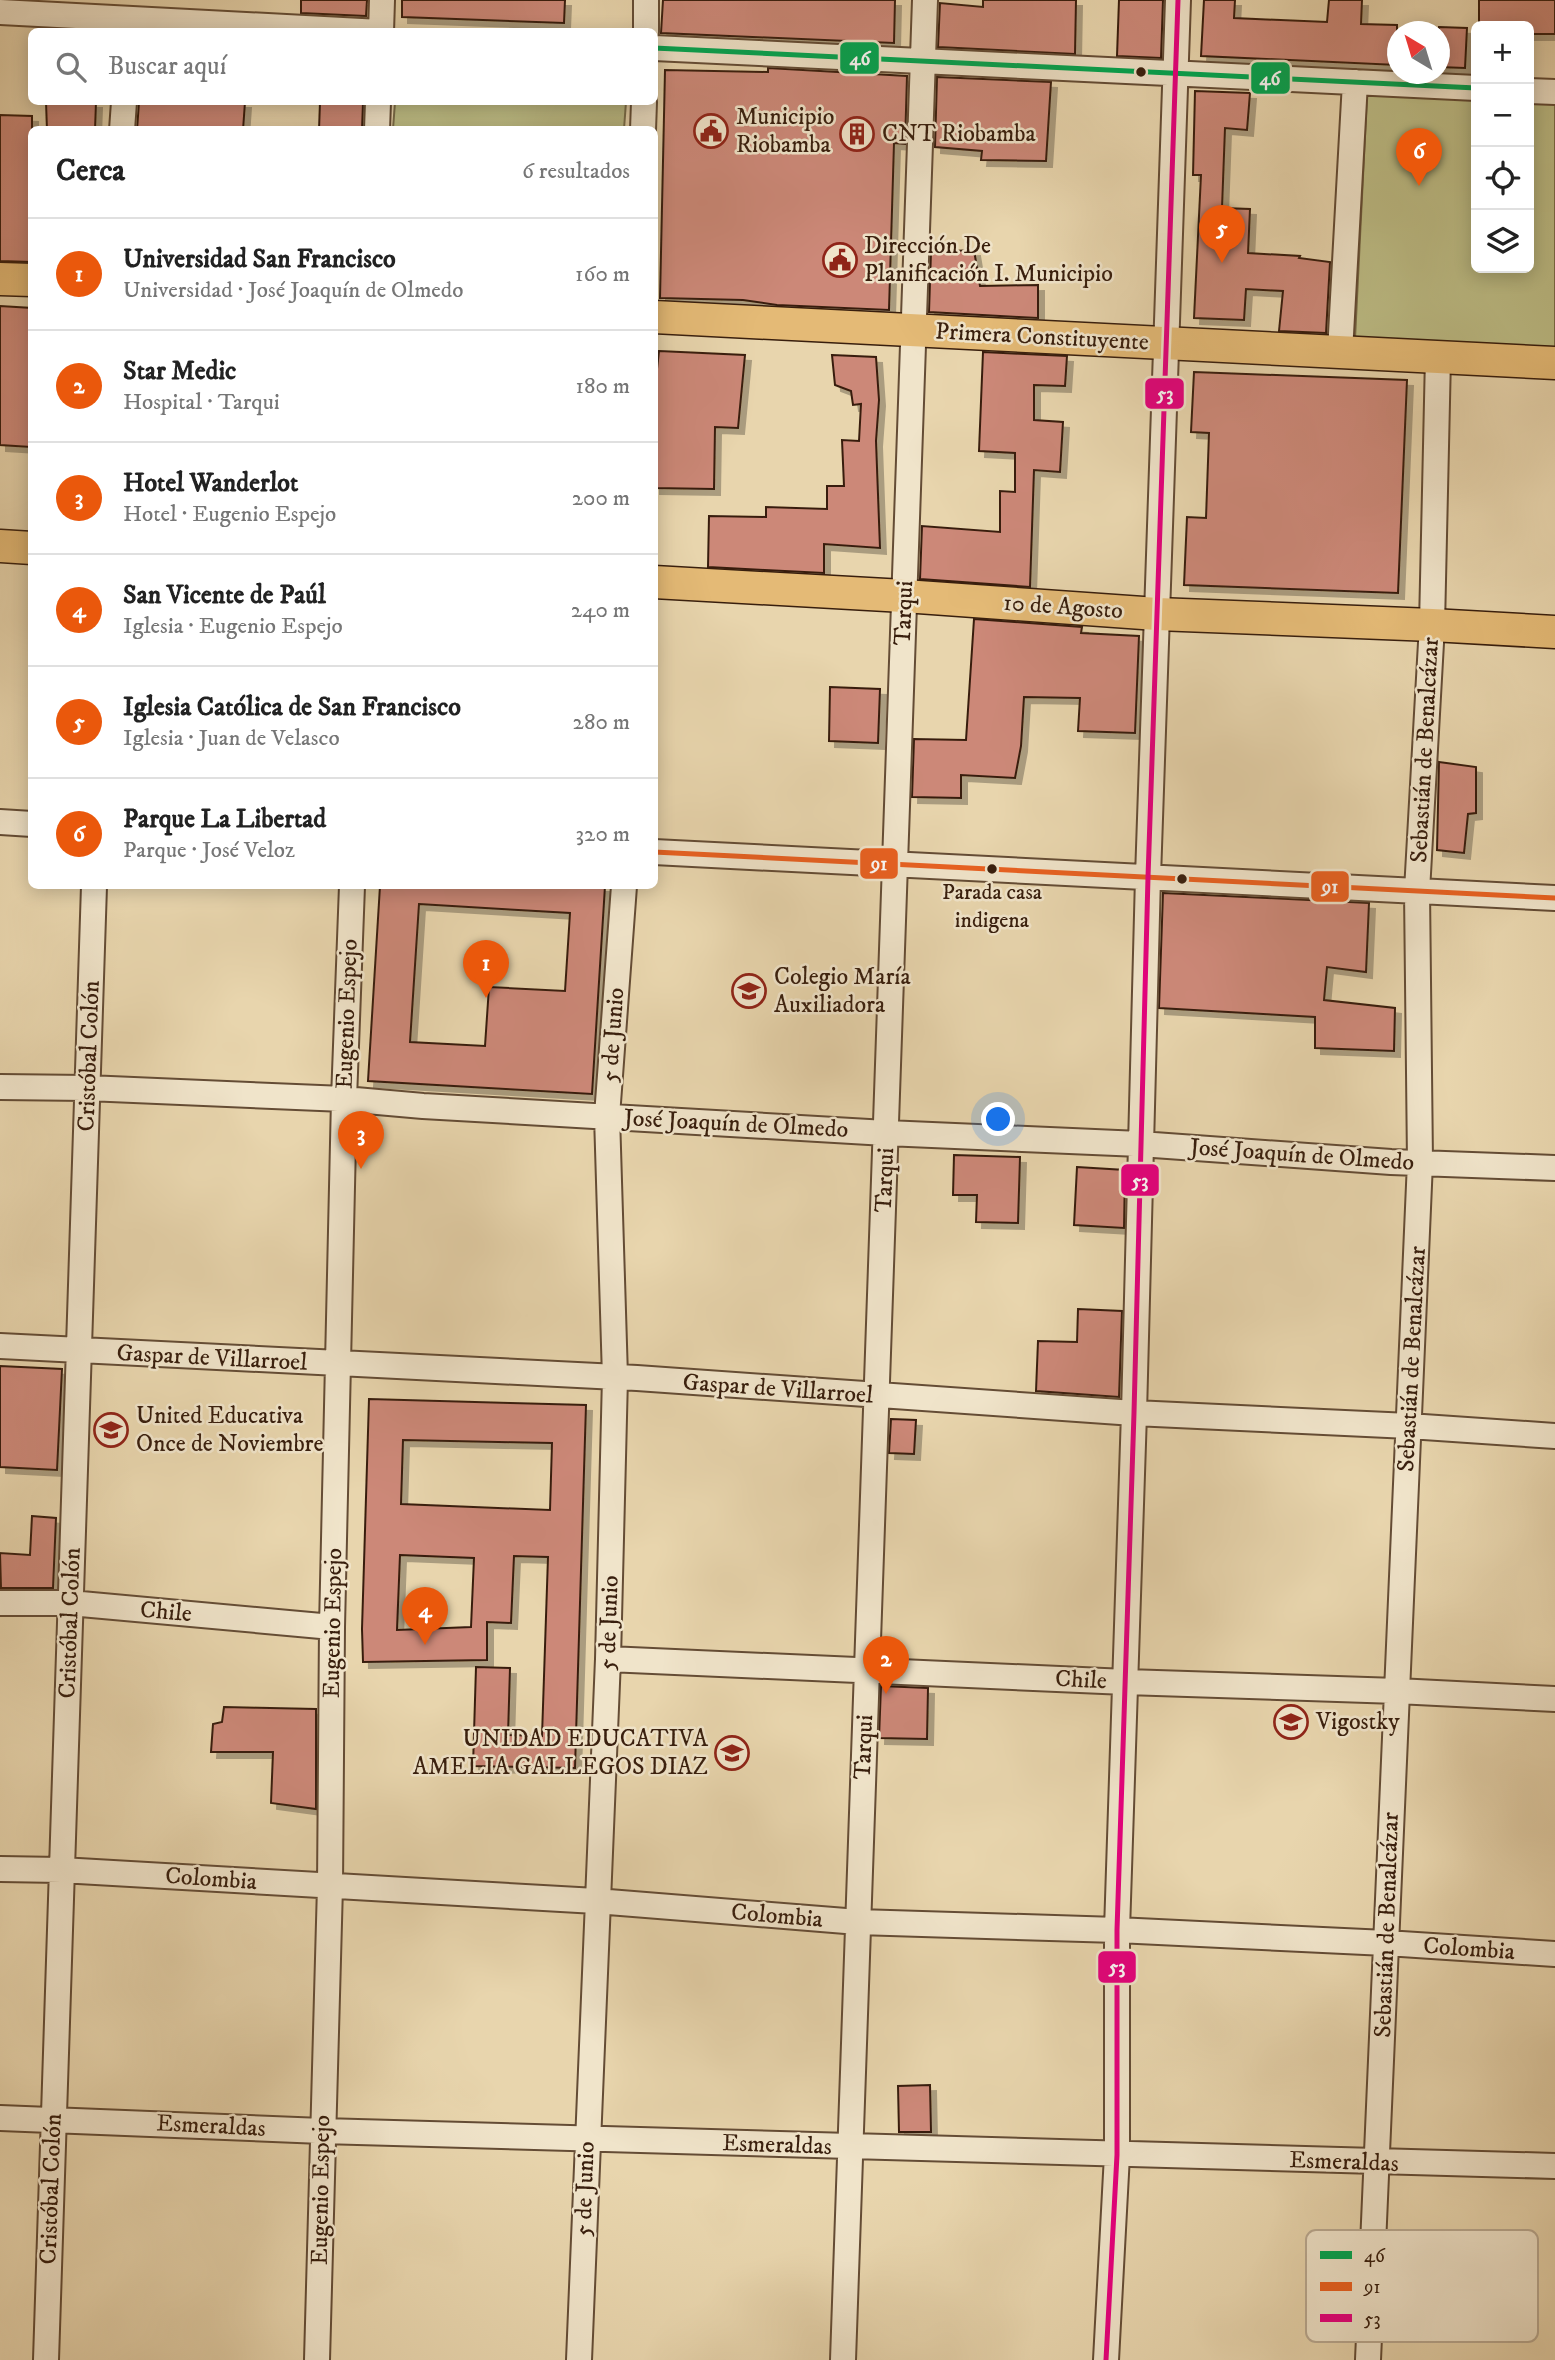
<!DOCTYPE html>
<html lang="es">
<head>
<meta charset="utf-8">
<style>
  :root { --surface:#fff; --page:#f6f6f6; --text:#222; --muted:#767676; --line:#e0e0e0; --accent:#ea580c }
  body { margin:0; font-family:"IM FELL DW Pica",serif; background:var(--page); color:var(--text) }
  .controls { position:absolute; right:21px; top:21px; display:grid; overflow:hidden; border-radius:10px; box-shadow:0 4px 18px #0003 }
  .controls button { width:63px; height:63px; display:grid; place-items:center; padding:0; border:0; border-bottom:2px solid var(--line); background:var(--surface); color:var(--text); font:35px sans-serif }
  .compass { position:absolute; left:1387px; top:21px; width:63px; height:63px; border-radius:50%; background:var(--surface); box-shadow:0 4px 18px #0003; rotate:322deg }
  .you { position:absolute; left:999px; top:1120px; width:24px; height:24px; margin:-18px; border:5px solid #fff; border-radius:50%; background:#1a73e8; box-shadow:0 0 0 10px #1a73e833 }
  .badge { display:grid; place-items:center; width:46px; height:46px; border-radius:50%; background:var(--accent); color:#fff; font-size:23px; font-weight:700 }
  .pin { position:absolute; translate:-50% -58px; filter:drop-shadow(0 2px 4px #0008) }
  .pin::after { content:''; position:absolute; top:37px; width:24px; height:21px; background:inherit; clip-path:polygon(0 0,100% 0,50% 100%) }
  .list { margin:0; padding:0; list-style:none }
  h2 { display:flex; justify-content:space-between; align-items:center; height:91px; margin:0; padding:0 28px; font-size:30px }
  h2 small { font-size:23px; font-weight:400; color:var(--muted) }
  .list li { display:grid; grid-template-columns:46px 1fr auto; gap:21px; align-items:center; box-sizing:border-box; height:112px; padding:0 28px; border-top:2px solid var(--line) }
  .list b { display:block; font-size:26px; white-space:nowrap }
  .list p { margin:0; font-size:23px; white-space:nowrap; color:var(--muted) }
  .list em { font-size:23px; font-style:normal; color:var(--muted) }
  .icon { flex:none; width:38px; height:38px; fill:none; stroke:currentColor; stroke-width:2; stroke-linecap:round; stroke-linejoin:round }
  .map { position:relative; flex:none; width:1555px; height:2360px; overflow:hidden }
  .search { position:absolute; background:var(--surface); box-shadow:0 4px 18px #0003; left:28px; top:28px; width:630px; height:77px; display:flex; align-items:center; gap:18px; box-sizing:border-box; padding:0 24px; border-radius:10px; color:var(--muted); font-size:26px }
  .panel { position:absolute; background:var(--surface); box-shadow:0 4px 18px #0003; left:28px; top:126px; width:630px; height:763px; border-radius:10px }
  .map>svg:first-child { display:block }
  .green { fill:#bcbc85; stroke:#7a6d49; stroke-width:2 }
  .building { fill:#cc8878; stroke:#381e0d; stroke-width:2; fill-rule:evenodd; filter:url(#shadow) }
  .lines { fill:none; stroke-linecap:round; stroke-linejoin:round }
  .minor-casing { stroke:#644c35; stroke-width:28 }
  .major-casing { stroke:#381e0d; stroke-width:35 }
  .minor { stroke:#f0e4ca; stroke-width:24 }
  .major { stroke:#e4ba76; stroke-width:32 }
  .bus-1-casing { stroke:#f0e4ca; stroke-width:10 }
  .bus-2-casing { stroke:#f0e4ca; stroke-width:10 }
  .bus-3-casing { stroke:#f0e4ca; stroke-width:10 }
  .bus-1 { stroke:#00a651; stroke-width:5 }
  .bus-2 { stroke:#e96121; stroke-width:5 }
  .bus-3 { stroke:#e5007d; stroke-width:5 }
  .bus-dot { fill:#381e0d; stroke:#f0e4ca; stroke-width:2.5 }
  .labels { text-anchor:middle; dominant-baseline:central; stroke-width:5; stroke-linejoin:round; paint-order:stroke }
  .bus-label { font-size:22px; fill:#381e0d; stroke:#f0e4ca }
  .poi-label { font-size:24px; fill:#381e0d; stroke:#f0e4ca; text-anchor:start }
  .street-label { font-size:24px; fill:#381e0d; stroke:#f0e4ca }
  .key { fill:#f0e4ca; stroke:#b9a991; stroke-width:2 }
  .key-label { font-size:19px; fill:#381e0d }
  .line-badge { stroke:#f0e4ca; stroke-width:2.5 }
  .badge-label { font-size:19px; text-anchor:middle; font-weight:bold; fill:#fff }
</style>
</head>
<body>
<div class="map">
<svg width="1555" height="2360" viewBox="0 0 1555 2360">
  <defs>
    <filter id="shadow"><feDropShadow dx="6" dy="6" stdDeviation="0" flood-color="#0004"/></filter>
  </defs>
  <rect width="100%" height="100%" fill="#e8d5ad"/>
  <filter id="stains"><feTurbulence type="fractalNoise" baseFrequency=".00286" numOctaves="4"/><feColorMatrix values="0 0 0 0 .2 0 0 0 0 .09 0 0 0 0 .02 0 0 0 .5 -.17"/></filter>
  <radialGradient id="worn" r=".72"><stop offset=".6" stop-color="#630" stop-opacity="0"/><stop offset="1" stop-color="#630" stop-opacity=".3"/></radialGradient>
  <path class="green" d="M 1367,95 L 1476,100 L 1476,268 L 1529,268 L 1529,102 L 1555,103 L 1555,350 L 1355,339 Z
    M 395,102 L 626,102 L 624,129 L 393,129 Z"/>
  <path class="building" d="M 301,0 L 367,0 L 366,16 L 301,13 Z
    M 402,0 L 565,0 L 564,23 L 402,17 Z
    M 663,0 L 895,0 L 894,43 L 661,33 Z
    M 983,0 L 1076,0 L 1075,54 L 938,47 L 940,3 L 983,7 Z
    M 1119,0 L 1163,0 L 1161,58 L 1117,56 Z
    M 1204,0 L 1235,0 L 1234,18 L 1327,22 L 1329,0 L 1362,0 L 1361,24 L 1397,25 L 1397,65 L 1201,56 Z
    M 1479,0 L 1555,0 L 1555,34 L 1529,34 L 1529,26 L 1479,26 Z
    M 1439,27 L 1467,28 L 1465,68 L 1439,67 Z
    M 768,68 L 907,76 L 905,144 L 894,143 L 889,310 L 777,305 L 743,300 L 660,298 L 665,70 L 768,72 Z
    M 937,77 L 1051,82 L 1046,161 L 981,160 L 982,151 L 935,147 Z
    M 1195,91 L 1250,93 L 1247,130 L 1225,128 L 1222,208 L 1250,209 L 1248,253 L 1300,256 L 1299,258 L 1330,262 L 1326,333 L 1279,331 L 1283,291 L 1246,289 L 1244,320 L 1194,318 L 1201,175 L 1193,175 Z
    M 46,102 L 96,102 L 95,130 L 47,130 Z
    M 139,102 L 245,102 L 243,130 L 137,130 Z
    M 320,102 L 363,102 L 362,130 L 319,130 Z
    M 0,115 L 32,116 L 32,262 L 0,261 Z
    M 974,250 L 980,286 L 1038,285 L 1038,318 L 929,312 L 931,252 Z
    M 0,306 L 32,308 L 31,447 L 0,445 Z
    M 659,351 L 745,355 L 738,428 L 715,427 L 714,489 L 654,488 L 654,396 Z
    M 983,352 L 1067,356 L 1065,386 L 1034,385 L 1034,420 L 1063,422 L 1060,472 L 1034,470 L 1030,587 L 920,579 L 922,526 L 1000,532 L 1000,491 L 1015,492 L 1015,453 L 979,451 Z
    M 832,355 L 876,357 L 879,400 L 876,441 L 880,548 L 824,544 L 824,573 L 708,567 L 709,516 L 766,517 L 766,507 L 827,509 L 827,486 L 844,486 L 842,440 L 859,441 L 861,404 L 853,405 L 851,391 L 835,385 Z
    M 1194,372 L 1407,380 L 1398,593 L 1184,585 L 1187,517 L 1206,518 L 1209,433 L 1191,432 Z
    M 974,619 L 1082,627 L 1081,633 L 1139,636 L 1135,733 L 1078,731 L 1080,698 L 1024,697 L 1021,746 L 1015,778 L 961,775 L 961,798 L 912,797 L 914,739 L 966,740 Z
    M 830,687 L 880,689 L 878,743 L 829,741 Z
    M 1439,762 L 1476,767 L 1476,813 L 1468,814 L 1464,853 L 1437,850 Z
    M 380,886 L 605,886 L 592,1094 L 368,1081 ZM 419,904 L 570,913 L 565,991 L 489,987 L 485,1046 L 410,1042 Z
    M 1163,893 L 1369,903 L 1366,972 L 1327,967 L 1324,1000 L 1395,1008 L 1394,1051 L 1315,1048 L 1315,1017 L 1159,1008 Z
    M 954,1155 L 1020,1157 L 1018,1223 L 976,1222 L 977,1195 L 953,1195 Z
    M 1077,1167 L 1125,1170 L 1124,1228 L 1074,1225 Z
    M 1078,1309 L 1122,1311 L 1119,1397 L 1036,1391 L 1038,1341 L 1077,1342 Z
    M 0,1366 L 62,1369 L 57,1470 L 0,1467 Z
    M 369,1399 L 586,1405 L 575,1768 L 473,1766 L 476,1667 L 510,1668 L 508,1735 L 542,1736 L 548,1557 L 514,1556 L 511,1623 L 487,1622 L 487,1660 L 363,1662 L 362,1629 ZM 403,1440 L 552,1443 L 550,1510 L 401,1504 ZM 400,1555 L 474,1558 L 471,1627 L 397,1630 Z
    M 891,1419 L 916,1420 L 914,1454 L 889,1453 Z
    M 32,1516 L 56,1518 L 53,1588 L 1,1588 L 0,1553 L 30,1555 Z
    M 881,1686 L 928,1688 L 927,1739 L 879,1738 Z
    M 224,1707 L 316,1709 L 316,1809 L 271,1803 L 273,1752 L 211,1752 L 213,1724 L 222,1722 Z
    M 930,2085 L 931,2132 L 899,2132 L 898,2086 Z"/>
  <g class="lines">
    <g class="minor-casing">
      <path id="minor" d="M 0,12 L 380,32
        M 381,32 L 382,0
        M 646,32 L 646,0
        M 654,48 L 1476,88
        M 1529,91 L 1555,92
        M 122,130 L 124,102
        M 377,130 L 378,102
        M 643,130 L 644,102
        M 1340,352 L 1355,82
        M 0,822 L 32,824
        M 654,852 L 1555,898
        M 0,1087 L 87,1088 L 344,1099 L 423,1106 L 886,1133 L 1140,1144 L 1391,1162 L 1555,1168
        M 0,1346 L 637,1378 L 1134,1413 L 1409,1426 L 1555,1436
        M 0,1603 L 70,1603 L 332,1627
        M 608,1659 L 1126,1682 L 1397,1691 L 1555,1699
        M 0,1869 L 61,1870 L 596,1901 L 858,1922 L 1117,1930 L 1386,1943 L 1555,1954
        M 0,2118 L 322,2131 L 1555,2166
        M 46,2360 L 94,886
        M 317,2360 L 330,1886 L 332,1627 L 344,1099 L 352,886
        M 579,2360 L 608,1659 L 615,1377 L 607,1116 L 624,886
        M 843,2360 L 925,0
        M 1106,2360 L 1117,2155 L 1117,1930 L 1134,1413 L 1148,877 L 1178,0
        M 1368,2360 L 1420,1162 L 1417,891 L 1432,625 L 1438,357"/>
    </g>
    <g class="major-casing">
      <path id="major" d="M 0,279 L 32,280
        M 654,317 L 1555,363
        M 0,546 L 32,548
        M 654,582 L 904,596 L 1157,614 L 1432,625 L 1555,632"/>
    </g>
    <use href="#minor" class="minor"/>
    <use href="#major" class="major"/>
    <g class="bus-1-casing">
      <path id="bus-1" d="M 654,48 L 1476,88"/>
    </g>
    <g class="bus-2-casing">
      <path id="bus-2" d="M 654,852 L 1555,898"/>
    </g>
    <g class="bus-3-casing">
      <path id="bus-3" d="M 1106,2360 L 1117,2155 L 1117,1930 L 1134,1413 L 1148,877 L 1178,0"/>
    </g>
    <use href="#bus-1" class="bus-1"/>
    <use href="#bus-2" class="bus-2"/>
    <use href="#bus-3" class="bus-3"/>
  </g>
  <defs>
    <g id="civic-ring" transform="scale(1.75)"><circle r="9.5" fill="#f0e4ca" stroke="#8f2418" stroke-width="1.5"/><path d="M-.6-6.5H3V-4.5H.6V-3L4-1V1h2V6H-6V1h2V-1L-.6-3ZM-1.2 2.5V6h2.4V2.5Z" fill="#8f2418"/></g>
    <g id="building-ring" transform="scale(1.75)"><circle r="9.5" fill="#f0e4ca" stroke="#8f2418" stroke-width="1.5"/><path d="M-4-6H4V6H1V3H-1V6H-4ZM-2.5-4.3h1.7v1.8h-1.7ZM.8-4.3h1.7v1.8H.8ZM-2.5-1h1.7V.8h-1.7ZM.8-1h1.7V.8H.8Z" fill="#8f2418"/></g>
    <g id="university-ring" transform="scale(1.75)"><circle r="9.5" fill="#f0e4ca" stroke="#8f2418" stroke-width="1.5"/><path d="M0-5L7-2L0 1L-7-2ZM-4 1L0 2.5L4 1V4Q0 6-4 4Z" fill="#8f2418"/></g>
    <g id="school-ring" transform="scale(1.75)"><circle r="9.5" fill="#f0e4ca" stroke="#8f2418" stroke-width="1.5"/><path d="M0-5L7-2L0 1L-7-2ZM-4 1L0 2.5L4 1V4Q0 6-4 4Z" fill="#8f2418"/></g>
  </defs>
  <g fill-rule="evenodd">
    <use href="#civic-ring" x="711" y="131"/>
    <use href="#building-ring" x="857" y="134"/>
    <use href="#civic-ring" x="840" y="260"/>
    <use href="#university-ring" x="749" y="991"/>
    <use href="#school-ring" x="111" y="1430"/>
    <use href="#school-ring" x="1291" y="1722"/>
    <use href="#school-ring" x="732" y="1753"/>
  </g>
  <g class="bus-dot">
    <circle cx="1141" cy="72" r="6"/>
    <circle cx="992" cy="869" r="6"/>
    <circle cx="1182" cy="879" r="6"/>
  </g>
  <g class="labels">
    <g class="bus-label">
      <text x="992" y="892">Parada casa<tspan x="992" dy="28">indigena</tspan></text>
    </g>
    <g class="poi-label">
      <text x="736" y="117">Municipio<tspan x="736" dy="28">Riobamba</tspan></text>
      <text x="882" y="134">CNT Riobamba</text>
      <text x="864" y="246">Dirección De<tspan x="864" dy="28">Planificación I. Municipio</tspan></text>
      <text x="774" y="977">Colegio María<tspan x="774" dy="28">Auxiliadora</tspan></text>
      <text x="136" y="1416">United Educativa<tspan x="136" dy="28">Once de Noviembre</tspan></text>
      <text x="1316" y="1722">Vigostky</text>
      <text x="708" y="1739" text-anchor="end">UNIDAD EDUCATIVA<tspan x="708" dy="28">AMELIA GALLEGOS DIAZ</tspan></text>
    </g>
    <g class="street-label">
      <text transform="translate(1042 337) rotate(3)">Primera Constituyente</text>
      <text transform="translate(1063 607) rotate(4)">10 de Agosto</text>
      <text transform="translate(904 613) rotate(-88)">Tarqui</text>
      <text transform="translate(1425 750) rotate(-87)">Sebastián de Benalcázar</text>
      <text transform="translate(347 1014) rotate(-88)">Eugenio Espejo</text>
      <text transform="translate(613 1035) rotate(-86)">5 de Junio</text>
      <text transform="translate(89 1056) rotate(-88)">Cristóbal Colón</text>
      <text transform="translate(736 1124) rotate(3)">José Joaquín de Olmedo</text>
      <text transform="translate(1302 1155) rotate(4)">José Joaquín de Olmedo</text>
      <text transform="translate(885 1180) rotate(-88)">Tarqui</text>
      <text transform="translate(212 1358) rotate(3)">Gaspar de Villarroel</text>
      <text transform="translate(1412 1359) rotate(-87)">Sebastián de Benalcázar</text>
      <text transform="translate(778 1389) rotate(4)">Gaspar de Villarroel</text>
      <text transform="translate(166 1612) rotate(5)">Chile</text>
      <text transform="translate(70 1623) rotate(-88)">Cristóbal Colón</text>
      <text transform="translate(333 1623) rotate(-89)">Eugenio Espejo</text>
      <text transform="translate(609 1623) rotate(-88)">5 de Junio</text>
      <text transform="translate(1081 1680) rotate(3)">Chile</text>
      <text transform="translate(864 1747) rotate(-88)">Tarqui</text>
      <text transform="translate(211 1879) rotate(4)">Colombia</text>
      <text transform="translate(777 1916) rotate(5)">Colombia</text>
      <text transform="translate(1387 1925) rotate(-88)">Sebastián de Benalcázar</text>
      <text transform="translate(1469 1949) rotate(4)">Colombia</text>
      <text transform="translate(211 2126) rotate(3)">Esmeraldas</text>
      <text transform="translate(777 2145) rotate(2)">Esmeraldas</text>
      <text transform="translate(1344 2162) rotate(2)">Esmeraldas</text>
      <text transform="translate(51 2189) rotate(-88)">Cristóbal Colón</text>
      <text transform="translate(585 2189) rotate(-88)">5 de Junio</text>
      <text transform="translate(321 2190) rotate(-89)">Eugenio Espejo</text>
    </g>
  </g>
  <rect x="1306" y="2230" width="232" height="112" rx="10" class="key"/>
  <rect x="1320" y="2251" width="32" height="8" fill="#00a651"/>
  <rect x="1320" y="2282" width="32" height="9" fill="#e96121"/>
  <rect x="1320" y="2314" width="32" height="8" fill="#e5007d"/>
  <g class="key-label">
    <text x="1364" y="2262">46</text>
    <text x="1364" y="2293">91</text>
    <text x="1364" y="2325">53</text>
  </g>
  <g class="line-badge">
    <rect x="839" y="41" width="41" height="34" rx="7" fill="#00a651"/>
    <rect x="1250" y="61" width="41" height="34" rx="7" fill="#00a651"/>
    <rect x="1144" y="377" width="41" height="33" rx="7" fill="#e5007d"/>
    <rect x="859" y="847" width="40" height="33" rx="7" fill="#e96121"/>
    <rect x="1310" y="870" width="40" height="33" rx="7" fill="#e96121"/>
    <rect x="1120" y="1163" width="40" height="34" rx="7" fill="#e5007d"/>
    <rect x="1097" y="1950" width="40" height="34" rx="7" fill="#e5007d"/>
  </g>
  <g class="badge-label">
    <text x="860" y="65">46</text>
    <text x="1270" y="85">46</text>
    <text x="1165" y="400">53</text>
    <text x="879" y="870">91</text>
    <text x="1330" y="893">91</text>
    <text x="1140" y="1187">53</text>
    <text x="1117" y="1973">53</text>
  </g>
  <rect width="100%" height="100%" filter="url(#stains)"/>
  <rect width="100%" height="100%" fill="url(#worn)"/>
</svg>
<div class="controls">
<button>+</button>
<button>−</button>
<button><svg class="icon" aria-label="locate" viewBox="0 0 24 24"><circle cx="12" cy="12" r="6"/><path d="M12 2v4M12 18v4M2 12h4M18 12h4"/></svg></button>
<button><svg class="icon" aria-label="layers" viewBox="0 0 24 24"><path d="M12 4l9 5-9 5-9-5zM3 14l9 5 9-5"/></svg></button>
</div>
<svg class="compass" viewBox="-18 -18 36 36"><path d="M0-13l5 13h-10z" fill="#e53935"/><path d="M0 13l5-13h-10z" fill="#767676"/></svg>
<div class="you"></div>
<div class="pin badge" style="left:486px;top:998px">1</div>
<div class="pin badge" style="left:886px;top:1694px">2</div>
<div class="pin badge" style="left:361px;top:1169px">3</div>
<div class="pin badge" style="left:425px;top:1645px">4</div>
<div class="pin badge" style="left:1222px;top:263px">5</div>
<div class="pin badge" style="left:1419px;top:186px">6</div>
<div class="search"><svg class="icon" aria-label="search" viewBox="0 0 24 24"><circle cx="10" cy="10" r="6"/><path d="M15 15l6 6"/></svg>Buscar aquí</div>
<section class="panel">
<h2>Cerca<small>6 resultados</small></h2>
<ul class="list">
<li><span class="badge">1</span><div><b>Universidad San Francisco</b><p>Universidad · José Joaquín de Olmedo</p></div><em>160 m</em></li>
<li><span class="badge">2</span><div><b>Star Medic</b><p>Hospital · Tarqui</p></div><em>180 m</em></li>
<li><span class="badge">3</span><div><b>Hotel Wanderlot</b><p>Hotel · Eugenio Espejo</p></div><em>200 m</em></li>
<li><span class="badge">4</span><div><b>San Vicente de Paúl</b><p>Iglesia · Eugenio Espejo</p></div><em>240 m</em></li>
<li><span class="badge">5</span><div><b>Iglesia Católica de San Francisco</b><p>Iglesia · Juan de Velasco</p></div><em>280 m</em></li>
<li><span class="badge">6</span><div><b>Parque La Libertad</b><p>Parque · José Veloz</p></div><em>320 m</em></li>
</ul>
</section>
</div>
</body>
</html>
